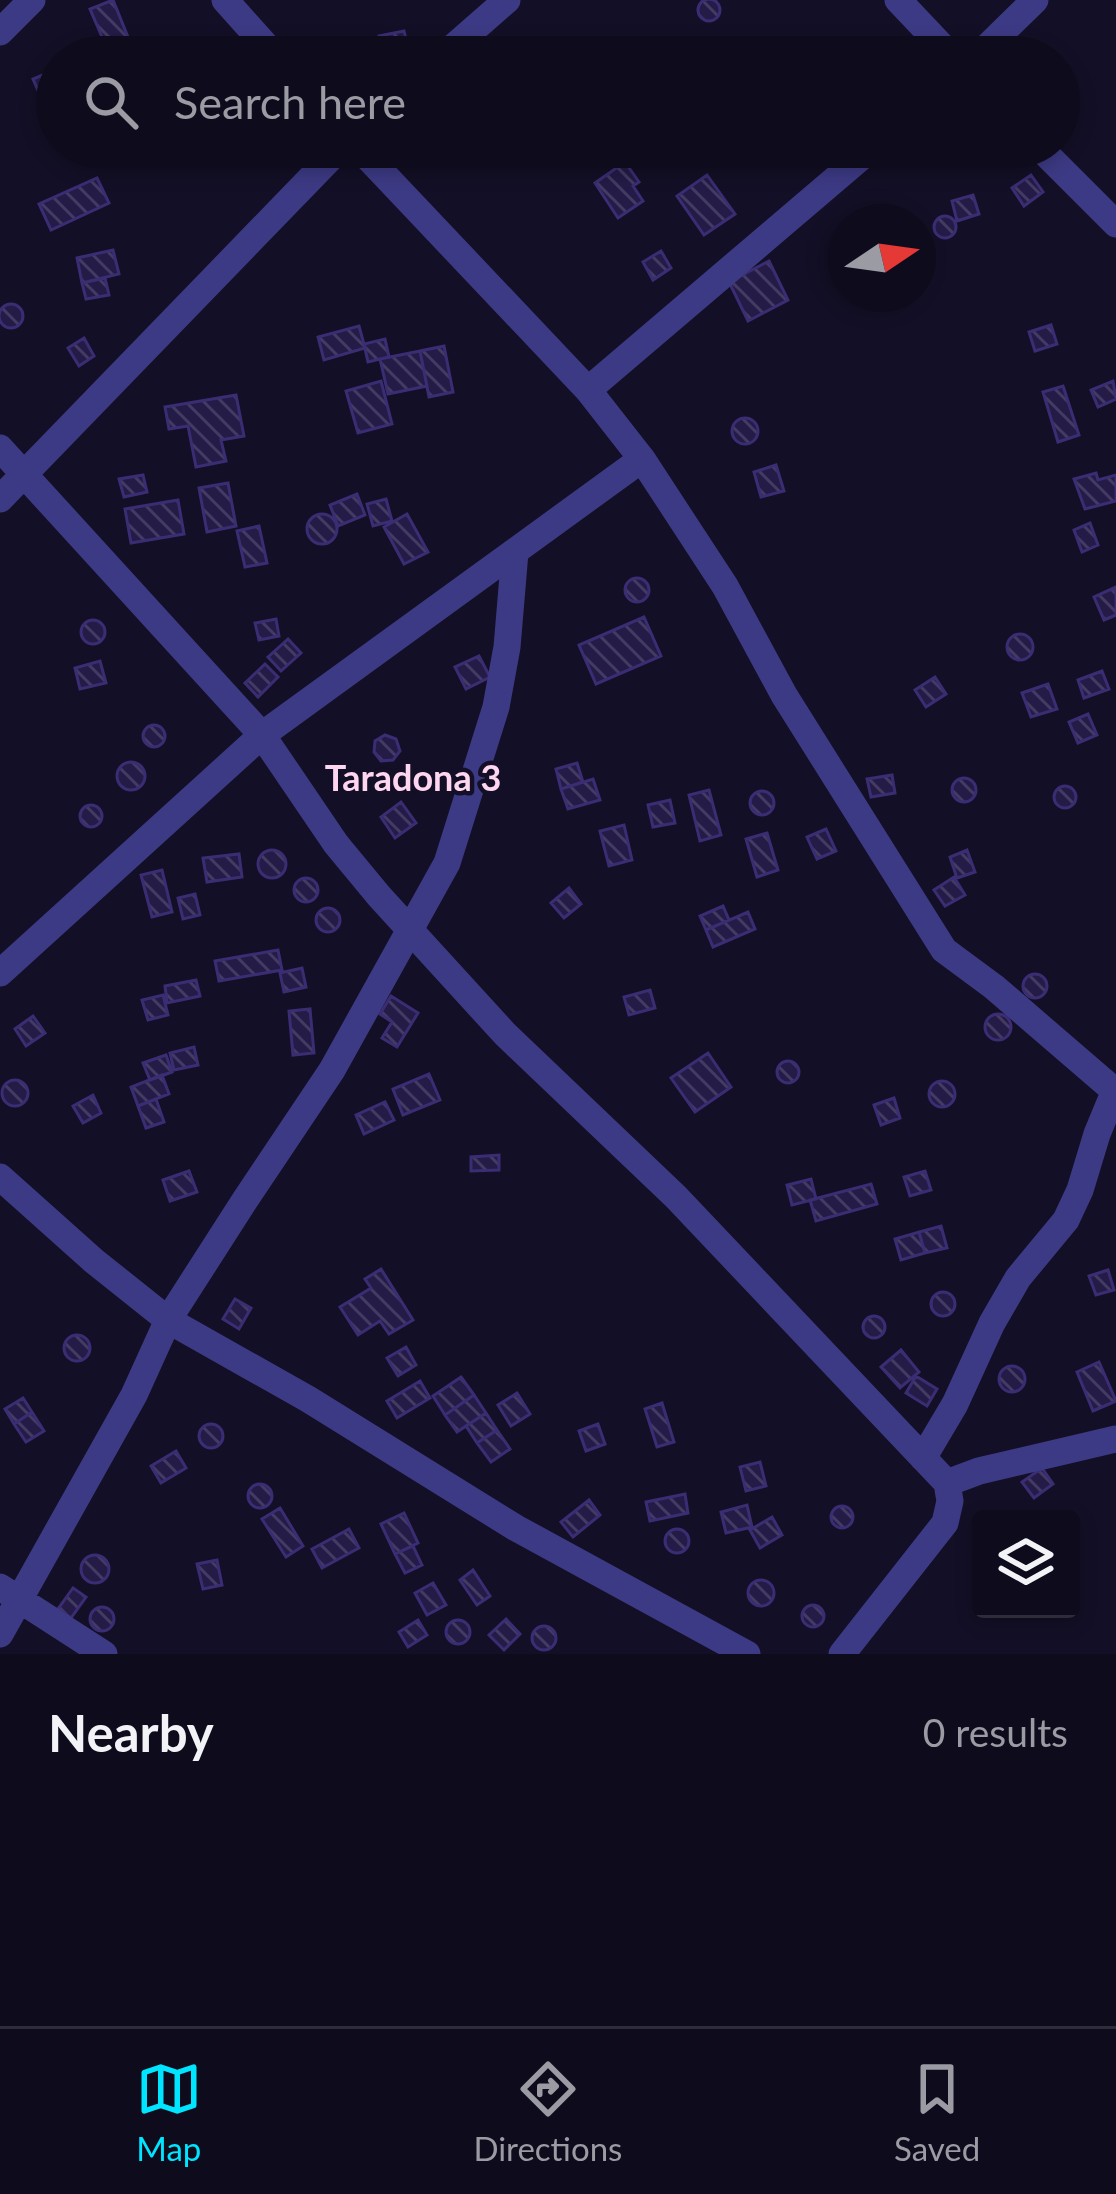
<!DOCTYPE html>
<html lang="en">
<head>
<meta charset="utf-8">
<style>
  :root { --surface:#0e0b1c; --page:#171425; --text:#f1f3f6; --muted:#9b9ba3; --line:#2e2b3b; --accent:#00e5ff }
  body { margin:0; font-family:Lato,sans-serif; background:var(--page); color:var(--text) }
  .controls { position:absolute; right:36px; bottom:36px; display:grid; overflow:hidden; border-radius:12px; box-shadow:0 6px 18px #0003 }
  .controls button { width:108px; height:108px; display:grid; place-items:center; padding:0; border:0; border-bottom:3px solid var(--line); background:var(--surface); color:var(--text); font:60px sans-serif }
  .compass { position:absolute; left:828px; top:204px; width:108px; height:108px; border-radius:50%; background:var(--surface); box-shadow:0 6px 18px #0003; rotate:77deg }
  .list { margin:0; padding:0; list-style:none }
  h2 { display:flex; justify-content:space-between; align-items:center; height:156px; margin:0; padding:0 48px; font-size:51px }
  h2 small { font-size:39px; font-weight:400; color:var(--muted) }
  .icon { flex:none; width:66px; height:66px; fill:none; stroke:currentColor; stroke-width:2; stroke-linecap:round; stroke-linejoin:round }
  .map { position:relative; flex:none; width:1116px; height:1654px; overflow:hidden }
  .search { position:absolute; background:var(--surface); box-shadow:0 6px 18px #0003; left:36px; right:36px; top:36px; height:132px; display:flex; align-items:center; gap:30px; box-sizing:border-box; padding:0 42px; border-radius:66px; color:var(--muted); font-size:45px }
  .sheet { height:372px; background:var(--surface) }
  nav { display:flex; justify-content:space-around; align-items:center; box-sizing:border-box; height:168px; border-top:3px solid var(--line); background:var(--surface); font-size:33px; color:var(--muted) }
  nav a { display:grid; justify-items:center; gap:6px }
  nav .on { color:var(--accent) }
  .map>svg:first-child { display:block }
  .building { fill:url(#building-back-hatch); stroke:#3b2d73; stroke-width:3 }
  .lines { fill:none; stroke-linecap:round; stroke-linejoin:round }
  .minor { stroke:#3d3a85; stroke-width:27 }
  .labels { text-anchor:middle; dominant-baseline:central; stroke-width:9; stroke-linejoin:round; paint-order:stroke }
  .neighbourhood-label { font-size:36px; font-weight:bold; fill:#ffd6f0; stroke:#130f26 }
</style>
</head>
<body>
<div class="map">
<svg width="1116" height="1654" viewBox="0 0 1116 1654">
  <defs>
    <pattern id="building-back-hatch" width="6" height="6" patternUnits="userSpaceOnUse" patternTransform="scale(3)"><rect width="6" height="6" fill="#241b47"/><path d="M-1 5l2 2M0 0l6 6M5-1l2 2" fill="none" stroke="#433b63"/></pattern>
  </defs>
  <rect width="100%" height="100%" fill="#130f26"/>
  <path class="building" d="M698 10a11 11 0 1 1 22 0a11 11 0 1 1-22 0Z
    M 113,0 L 134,52 L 121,57 L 94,57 L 88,44 L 102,37 L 90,9 Z
    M 404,31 L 409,51 L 382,55 L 379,36 Z
    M 57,69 L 57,91 L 41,97 L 33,79 Z
    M 625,162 L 639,182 L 633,186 L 643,201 L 618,218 L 595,183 Z
    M 707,175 L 735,214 L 704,235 L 677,196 Z
    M 1031,175 L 1043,192 L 1024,206 L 1012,188 Z
    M 97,178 L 109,203 L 51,230 L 39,204 Z
    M 973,195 L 979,214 L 957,221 L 952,201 Z
    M934 227a11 11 0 1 1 22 0a11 11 0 1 1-22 0Z
    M 113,250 L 119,274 L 82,283 L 77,258 Z
    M 661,251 L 671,268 L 653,280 L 643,262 Z
    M 769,261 L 788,300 L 748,321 L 729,282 Z
    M 105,278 L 109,295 L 86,299 L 82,283 Z
    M-1 316a12 12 0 1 1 24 0a12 12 0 1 1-24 0Z
    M 1051,325 L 1057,344 L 1035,351 L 1029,332 Z
    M 359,326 L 365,348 L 324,360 L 318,337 Z
    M 84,338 L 94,356 L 79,366 L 68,348 Z
    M 385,339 L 389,357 L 368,362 L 364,344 Z
    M 444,346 L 453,392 L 429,397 L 420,351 Z
    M 420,351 L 427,386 L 388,394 L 380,359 Z
    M 381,381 L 392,424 L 358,433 L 346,391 Z
    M 1113,381 L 1116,399 L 1098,407 L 1091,390 Z
    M 1063,386 L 1079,435 L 1058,442 L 1043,392 Z
    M 236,395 L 244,436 L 221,440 L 226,461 L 196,467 L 188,426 L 169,429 L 165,407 Z
    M732 431a13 13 0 1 1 26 0a13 13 0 1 1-26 0Z
    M 776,465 L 784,491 L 761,497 L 754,472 Z
    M 1096,473 L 1098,480 L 1116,475 L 1116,501 L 1085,509 L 1074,479 Z
    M 143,475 L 147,492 L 124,497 L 119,479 Z
    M 228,483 L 236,526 L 207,532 L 199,488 Z
    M 357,494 L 365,515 L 338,526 L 330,505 Z
    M 386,499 L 392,521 L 373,526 L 367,504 Z
    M 178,500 L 184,534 L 131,543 L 125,509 Z
    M 407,514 L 428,552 L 404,564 L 384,527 Z
    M307 529a15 15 0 1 1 30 0a15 15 0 1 1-30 0Z
    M 1090,523 L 1098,545 L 1082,552 L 1074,530 Z
    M 259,526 L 267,563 L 245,567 L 237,531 Z
    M625 590a12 12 0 1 1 24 0a12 12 0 1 1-24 0Z
    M 1116,587 L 1116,615 L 1104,620 L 1094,597 Z
    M 644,617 L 661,656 L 596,684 L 579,645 Z
    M 276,619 L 279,636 L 259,640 L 255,623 Z
    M81 632a12 12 0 1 1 24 0a12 12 0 1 1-24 0Z
    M1007 647a13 13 0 1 1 26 0a13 13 0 1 1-26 0Z
    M 288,639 L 301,653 L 281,671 L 268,657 Z
    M 479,656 L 490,677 L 466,689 L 455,667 Z
    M 100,661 L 106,683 L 80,689 L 75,668 Z
    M 265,664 L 278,677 L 258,697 L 245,683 Z
    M 1102,671 L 1109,689 L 1084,698 L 1078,680 Z
    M 935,677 L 946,694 L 926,707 L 915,690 Z
    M 1048,684 L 1057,709 L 1031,717 L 1022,693 Z
    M 1088,714 L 1097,735 L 1078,743 L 1069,722 Z
    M143 736a11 11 0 1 1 22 0a11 11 0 1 1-22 0Z
    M 385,735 L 396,739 L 400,751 L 393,760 L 381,761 L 374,752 L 375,741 Z
    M117 776a14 14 0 1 1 28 0a14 14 0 1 1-28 0Z
    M 577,763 L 583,782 L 561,789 L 556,769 Z
    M 892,775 L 895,793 L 871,797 L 867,779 Z
    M952 790a12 12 0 1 1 24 0a12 12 0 1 1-24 0Z
    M 593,779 L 600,800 L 568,809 L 561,789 Z
    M1054 797a11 11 0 1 1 22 0a11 11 0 1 1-22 0Z
    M 709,790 L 721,835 L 700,841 L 689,795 Z
    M750 803a12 12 0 1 1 24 0a12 12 0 1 1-24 0Z
    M 670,800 L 675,823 L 653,827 L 648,805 Z
    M 401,802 L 416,823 L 395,838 L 381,817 Z
    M80 816a11 11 0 1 1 22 0a11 11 0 1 1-22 0Z
    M 624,825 L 632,860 L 609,866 L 600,831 Z
    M 826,829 L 836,851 L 817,859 L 807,837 Z
    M 767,833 L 778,870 L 757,877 L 746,839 Z
    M258 864a14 14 0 1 1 28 0a14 14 0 1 1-28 0Z
    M 967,850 L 975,872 L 957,878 L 950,857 Z
    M 239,854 L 242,877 L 207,882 L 203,858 Z
    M 162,870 L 172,912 L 152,917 L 141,875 Z
    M 954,877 L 965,895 L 945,906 L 934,890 Z
    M294 890a12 12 0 1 1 24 0a12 12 0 1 1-24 0Z
    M 569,888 L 581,904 L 564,918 L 551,903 Z
    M 195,894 L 200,915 L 183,919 L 178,898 Z
    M 723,906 L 729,920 L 706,930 L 700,916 Z
    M316 920a12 12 0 1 1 24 0a12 12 0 1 1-24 0Z
    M 748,912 L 755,929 L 713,947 L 706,930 Z
    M 278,950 L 282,970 L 219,981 L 215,961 Z
    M 302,968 L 306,987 L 284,992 L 280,973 Z
    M1023 986a12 12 0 1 1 24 0a12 12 0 1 1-24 0Z
    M 196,980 L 200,996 L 167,1003 L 165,986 Z
    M 650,990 L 655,1008 L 629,1015 L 624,997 Z
    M 163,995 L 168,1015 L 148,1020 L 142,1000 Z
    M 391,996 L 418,1013 L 397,1047 L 382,1038 L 392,1022 L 380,1014 Z
    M 310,1009 L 314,1053 L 293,1055 L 289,1011 Z
    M985 1027a13 13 0 1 1 26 0a13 13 0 1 1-26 0Z
    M 33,1016 L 45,1033 L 26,1046 L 15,1029 Z
    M 194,1047 L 198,1065 L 174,1070 L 170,1053 Z
    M 708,1053 L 731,1087 L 695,1112 L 671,1078 Z
    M 166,1055 L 172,1072 L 150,1080 L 143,1063 Z
    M777 1072a11 11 0 1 1 22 0a11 11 0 1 1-22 0Z
    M 429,1074 L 440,1100 L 403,1115 L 393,1089 Z
    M 162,1075 L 169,1094 L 138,1106 L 131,1087 Z
    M2 1093a13 13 0 1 1 26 0a13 13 0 1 1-26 0Z
    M929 1094a13 13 0 1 1 26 0a13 13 0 1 1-26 0Z
    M 93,1095 L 101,1113 L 83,1123 L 73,1106 Z
    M 894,1098 L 900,1118 L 881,1125 L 874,1105 Z
    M 156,1099 L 164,1122 L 146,1128 L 138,1106 Z
    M 385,1102 L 394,1120 L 364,1134 L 356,1115 Z
    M 499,1155 L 499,1170 L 471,1171 L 471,1157 Z
    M 189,1171 L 197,1192 L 170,1201 L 163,1180 Z
    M 925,1171 L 931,1190 L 910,1196 L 904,1177 Z
    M 811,1179 L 816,1199 L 792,1205 L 787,1185 Z
    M 871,1184 L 877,1204 L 816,1221 L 810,1200 Z
    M 941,1226 L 947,1248 L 925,1253 L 919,1232 Z
    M 919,1232 L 925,1253 L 901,1260 L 895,1239 Z
    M 381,1269 L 413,1320 L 389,1334 L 380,1321 L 358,1335 L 340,1307 L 371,1288 L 365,1279 Z
    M 1108,1270 L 1114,1290 L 1096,1295 L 1089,1276 Z
    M931 1304a12 12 0 1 1 24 0a12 12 0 1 1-24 0Z
    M 235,1299 L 251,1308 L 239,1329 L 223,1319 Z
    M863 1327a11 11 0 1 1 22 0a11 11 0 1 1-22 0Z
    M64 1348a13 13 0 1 1 26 0a13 13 0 1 1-26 0Z
    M 406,1347 L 416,1365 L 398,1376 L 387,1358 Z
    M 901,1350 L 919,1372 L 900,1388 L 881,1367 Z
    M 1099,1362 L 1116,1401 L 1093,1411 L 1077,1372 Z
    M999 1379a13 13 0 1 1 26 0a13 13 0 1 1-26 0Z
    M 916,1376 L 937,1389 L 927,1406 L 906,1393 Z
    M 461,1377 L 474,1395 L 445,1415 L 433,1396 Z
    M 420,1381 L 430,1398 L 397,1418 L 387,1401 Z
    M 517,1393 L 530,1414 L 511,1426 L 498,1405 Z
    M 474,1395 L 486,1413 L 457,1432 L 445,1415 Z
    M 23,1398 L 32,1412 L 14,1424 L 5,1409 Z
    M 662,1403 L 674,1442 L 657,1447 L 645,1409 Z
    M 32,1412 L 44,1431 L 26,1442 L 14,1424 Z
    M 486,1413 L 497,1430 L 477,1443 L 466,1426 Z
    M 598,1424 L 605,1444 L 586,1451 L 579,1431 Z
    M199 1436a12 12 0 1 1 24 0a12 12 0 1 1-24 0Z
    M 497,1430 L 510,1449 L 491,1462 L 477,1443 Z
    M 176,1451 L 186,1468 L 161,1483 L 151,1466 Z
    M 760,1462 L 766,1486 L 746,1491 L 740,1467 Z
    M 1042,1468 L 1053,1484 L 1034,1498 L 1022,1482 Z
    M248 1496a12 12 0 1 1 24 0a12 12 0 1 1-24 0Z
    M 685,1494 L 688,1513 L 650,1521 L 646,1502 Z
    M 589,1500 L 600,1515 L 573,1537 L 561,1522 Z
    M 747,1505 L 752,1527 L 726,1533 L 721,1512 Z
    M831 1517a11 11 0 1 1 22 0a11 11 0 1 1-22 0Z
    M 280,1508 L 303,1546 L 286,1557 L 262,1519 Z
    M 404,1513 L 418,1543 L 395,1554 L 381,1524 Z
    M 772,1517 L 782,1535 L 760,1548 L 750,1530 Z
    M 349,1529 L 359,1548 L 322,1568 L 312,1549 Z
    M665 1541a12 12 0 1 1 24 0a12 12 0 1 1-24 0Z
    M 413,1546 L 422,1565 L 405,1573 L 395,1554 Z
    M81 1569a14 14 0 1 1 28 0a14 14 0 1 1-28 0Z
    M 217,1560 L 222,1585 L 203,1589 L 197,1564 Z
    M 473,1570 L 490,1596 L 477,1605 L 460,1580 Z
    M748 1593a13 13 0 1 1 26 0a13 13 0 1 1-26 0Z
    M 433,1583 L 446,1605 L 427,1615 L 415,1593 Z
    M 73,1588 L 86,1597 L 71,1618 L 58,1609 Z
    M802 1616a11 11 0 1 1 22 0a11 11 0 1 1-22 0Z
    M90 1619a12 12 0 1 1 24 0a12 12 0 1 1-24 0Z
    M 506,1619 L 520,1634 L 504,1650 L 489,1635 Z
    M 418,1620 L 427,1635 L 408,1647 L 399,1632 Z
    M446 1632a12 12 0 1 1 24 0a12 12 0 1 1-24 0Z
    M532 1638a12 12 0 1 1 24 0a12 12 0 1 1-24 0Z"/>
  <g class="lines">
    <path class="minor" d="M 225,0 L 276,57
      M 898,0 L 952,57
      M 0,32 L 32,0
      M 442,57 L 507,0
      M 977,57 L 1035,0
      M 358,147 L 588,390 L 642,459 L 725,586 L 784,695 L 944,950 L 994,987 L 1116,1092
      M 1039,147 L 1116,224
      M 588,390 L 873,147
      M 0,448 L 262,735 L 336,844 L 379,896 L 505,1034 L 676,1197 L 947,1483 L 950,1501 L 945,1523 L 842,1654
      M 0,499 L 341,147
      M 0,973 L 262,735 L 642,459
      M 0,1177 L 94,1261 L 168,1320 L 308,1399 L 516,1528 L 747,1654
      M 923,1458 L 955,1404 L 992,1323 L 1018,1278 L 1066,1220 L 1080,1190 L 1097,1134 L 1116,1088
      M 947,1483 L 979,1471 L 1116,1439
      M 0,1587 L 104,1654
      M 0,1634 L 134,1395 L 168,1320 L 245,1200 L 332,1070 L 447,863 L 496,707 L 507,647 L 515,552"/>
  </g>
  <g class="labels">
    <g class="neighbourhood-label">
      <text x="413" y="777">Taradona 3</text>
    </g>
  </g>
</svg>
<div class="controls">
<button><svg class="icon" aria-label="layers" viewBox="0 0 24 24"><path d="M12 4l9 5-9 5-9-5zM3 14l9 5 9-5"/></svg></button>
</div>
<svg class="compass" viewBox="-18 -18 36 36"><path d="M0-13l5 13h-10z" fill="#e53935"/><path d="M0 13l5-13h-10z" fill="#9b9ba3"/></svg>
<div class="search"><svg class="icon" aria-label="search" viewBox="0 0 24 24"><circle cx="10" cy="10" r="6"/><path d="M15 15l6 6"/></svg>Search here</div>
</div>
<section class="sheet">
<h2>Nearby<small>0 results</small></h2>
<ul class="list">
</ul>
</section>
<nav>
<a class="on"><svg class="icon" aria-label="map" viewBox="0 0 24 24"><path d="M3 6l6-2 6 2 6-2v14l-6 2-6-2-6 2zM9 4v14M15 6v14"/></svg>Map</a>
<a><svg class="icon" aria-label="directions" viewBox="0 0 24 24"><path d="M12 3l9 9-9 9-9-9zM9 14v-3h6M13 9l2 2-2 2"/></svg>Directions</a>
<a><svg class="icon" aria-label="saved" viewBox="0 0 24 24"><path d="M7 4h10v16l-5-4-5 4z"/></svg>Saved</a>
</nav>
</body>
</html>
